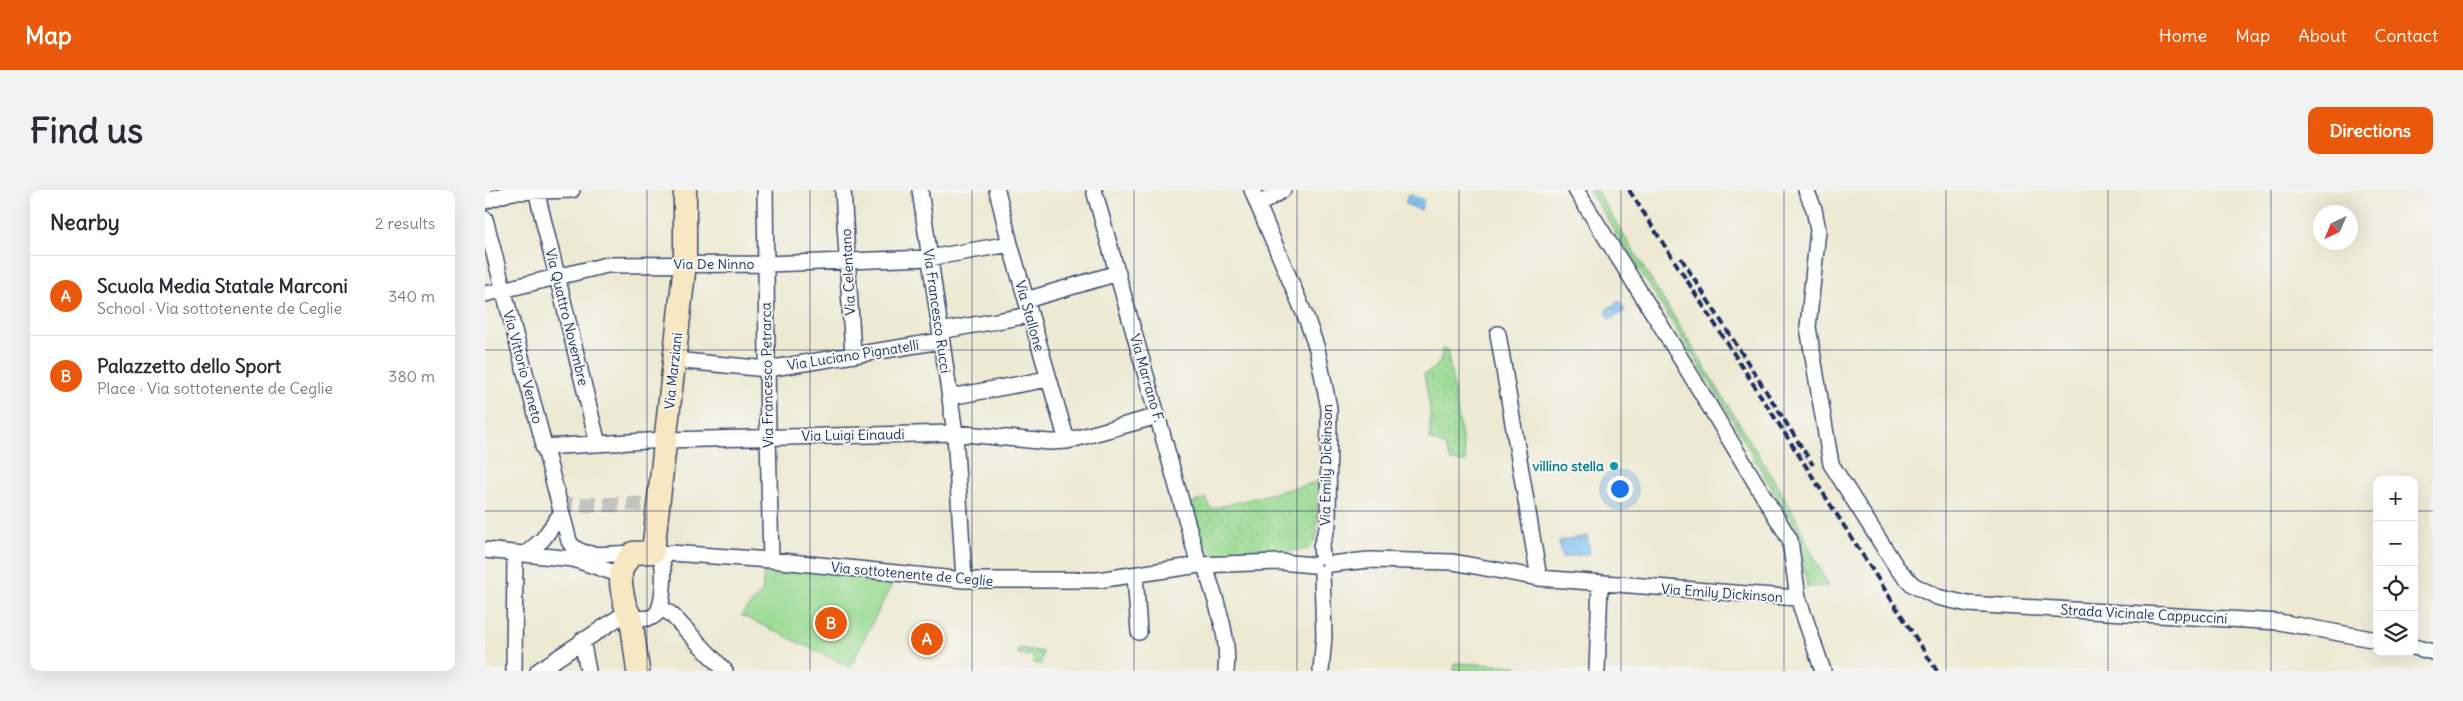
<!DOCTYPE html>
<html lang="en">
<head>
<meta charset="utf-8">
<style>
  :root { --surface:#fff; --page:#f2f2f3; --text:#2b2b33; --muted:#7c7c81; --line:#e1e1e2; --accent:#ea580c }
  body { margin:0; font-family:Delius,sans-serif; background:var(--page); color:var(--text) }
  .controls { position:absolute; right:15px; bottom:15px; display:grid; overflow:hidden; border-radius:10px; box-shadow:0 5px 20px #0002 }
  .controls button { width:45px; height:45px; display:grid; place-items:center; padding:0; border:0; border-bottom:1px solid var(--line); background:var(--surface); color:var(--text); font:25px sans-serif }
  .compass { position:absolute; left:1828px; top:15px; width:45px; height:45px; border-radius:50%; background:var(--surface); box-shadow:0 5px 20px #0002; rotate:224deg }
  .you { position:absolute; left:1134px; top:298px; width:18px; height:18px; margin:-12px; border:4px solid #fff; border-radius:50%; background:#1a73e8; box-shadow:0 0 0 8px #1a73e833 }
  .badge { display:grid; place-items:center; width:32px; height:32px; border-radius:50%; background:var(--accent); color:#fff; font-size:16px; font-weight:700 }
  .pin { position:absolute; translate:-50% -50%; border:2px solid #fff; box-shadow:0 1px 5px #0006 }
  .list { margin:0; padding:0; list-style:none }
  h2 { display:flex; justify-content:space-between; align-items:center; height:65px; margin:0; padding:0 20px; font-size:21px }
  h2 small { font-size:16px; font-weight:400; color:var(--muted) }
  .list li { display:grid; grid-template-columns:32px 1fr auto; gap:15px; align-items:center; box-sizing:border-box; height:80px; padding:0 20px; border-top:1px solid var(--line) }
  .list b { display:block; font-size:19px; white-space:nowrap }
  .list p { margin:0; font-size:16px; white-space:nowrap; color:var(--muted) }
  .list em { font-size:16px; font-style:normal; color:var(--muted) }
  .icon { flex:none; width:28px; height:28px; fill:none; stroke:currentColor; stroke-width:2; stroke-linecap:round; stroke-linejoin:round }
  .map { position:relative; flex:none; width:1948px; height:481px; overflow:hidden; border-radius:10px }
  header { display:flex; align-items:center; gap:30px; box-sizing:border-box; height:70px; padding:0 25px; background:var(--accent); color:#fff }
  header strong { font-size:24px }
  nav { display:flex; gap:28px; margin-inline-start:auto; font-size:18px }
  .intro { display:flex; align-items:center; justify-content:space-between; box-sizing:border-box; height:120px; padding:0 30px }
  h1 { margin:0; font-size:35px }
  .button { padding:12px 22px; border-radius:10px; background:var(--accent); color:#fff; font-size:18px; font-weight:700 }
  main { display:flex; gap:30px; padding:0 30px }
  aside { flex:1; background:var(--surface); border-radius:10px; box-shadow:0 5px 20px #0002 }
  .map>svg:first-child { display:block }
  .green { fill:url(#green-dots); stroke:#5a8478 }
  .pitch { fill:#98da91; stroke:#5a8478 }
  .water { fill:url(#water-ripples); stroke:#4876a6 }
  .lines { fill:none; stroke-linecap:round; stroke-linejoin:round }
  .street-tunnel { stroke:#c3c4bb; stroke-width:15; stroke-dasharray:15 8; stroke-linecap:butt }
  .street-casing { stroke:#3a4b6f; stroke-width:18 }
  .secondary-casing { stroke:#3a4b6f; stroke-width:25 }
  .street { stroke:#fff; stroke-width:15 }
  .secondary { stroke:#f7e8c3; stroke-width:22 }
  .rail { stroke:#1b2f5e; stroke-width:4; stroke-dasharray:8 4; stroke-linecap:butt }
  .grid { fill:none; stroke:#1b2f5e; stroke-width:1; stroke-opacity:0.55 }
  .culture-dot { fill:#0f9aa8; stroke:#f6f6f2; stroke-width:2 }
  .labels { text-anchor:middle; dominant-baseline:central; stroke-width:4; stroke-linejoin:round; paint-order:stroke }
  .street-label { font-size:14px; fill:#1b2f5e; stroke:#f6f6f2 }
  .culture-label { font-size:14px; font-weight:bold; fill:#0d838f; stroke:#f6f6f2; text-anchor:end }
</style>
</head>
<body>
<header>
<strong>Map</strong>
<nav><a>Home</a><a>Map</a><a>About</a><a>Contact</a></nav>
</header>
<div class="intro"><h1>Find us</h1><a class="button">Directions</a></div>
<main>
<aside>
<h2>Nearby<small>2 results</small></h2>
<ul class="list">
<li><span class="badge">A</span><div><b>Scuola Media Statale Marconi</b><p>School · Via sottotenente de Ceglie</p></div><em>340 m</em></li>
<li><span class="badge">B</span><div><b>Palazzetto dello Sport</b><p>Place · Via sottotenente de Ceglie</p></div><em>380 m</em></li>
</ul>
</aside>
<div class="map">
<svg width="1948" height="481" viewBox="0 0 1948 481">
  <defs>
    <pattern id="green-dots" width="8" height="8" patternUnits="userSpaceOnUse" patternTransform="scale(1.25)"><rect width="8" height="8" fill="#98da91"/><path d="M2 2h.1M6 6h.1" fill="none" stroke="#82bb7f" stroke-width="1.8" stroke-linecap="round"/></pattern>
    <pattern id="water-ripples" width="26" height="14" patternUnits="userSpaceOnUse" patternTransform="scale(1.25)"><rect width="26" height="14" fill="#76bdee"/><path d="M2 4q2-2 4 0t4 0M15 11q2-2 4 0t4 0" fill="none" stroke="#609ac4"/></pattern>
  </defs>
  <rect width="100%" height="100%" fill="#f6f6f2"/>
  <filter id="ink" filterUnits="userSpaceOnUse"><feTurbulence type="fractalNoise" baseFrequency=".02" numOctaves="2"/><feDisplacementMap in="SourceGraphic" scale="10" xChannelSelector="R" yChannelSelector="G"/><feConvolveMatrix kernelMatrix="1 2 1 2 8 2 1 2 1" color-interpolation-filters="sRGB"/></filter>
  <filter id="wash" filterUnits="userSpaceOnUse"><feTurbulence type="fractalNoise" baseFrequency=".0096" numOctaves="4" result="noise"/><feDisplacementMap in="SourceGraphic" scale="20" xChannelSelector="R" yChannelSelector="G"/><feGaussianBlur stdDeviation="1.12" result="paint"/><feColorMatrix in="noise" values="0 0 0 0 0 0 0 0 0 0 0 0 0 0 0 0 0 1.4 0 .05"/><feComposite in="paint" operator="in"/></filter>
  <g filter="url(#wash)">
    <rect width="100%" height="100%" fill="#ede9d2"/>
    <path class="green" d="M 1104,0 L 1111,0 L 1292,295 L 1305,317 L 1343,396 L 1322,397 L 1316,357 L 1306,332 L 1240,217 Z
      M 957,159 L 962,159 L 981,272 L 966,271 L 960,256 L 945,249 L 945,219 L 939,184 C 951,179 957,173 957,159 Z
      M 832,292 L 832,345 L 830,351 L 823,359 L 737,369 C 713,365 711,332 706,313 L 721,308 L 726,319 Z
      M 534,458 L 558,462 L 556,474 L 548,473 L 549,466 L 533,464 Z"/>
    <path class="pitch" d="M 285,375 L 409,390 L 365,477 L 256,425 L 277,402 L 279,380 Z
      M 970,473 L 1032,476 L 1032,481 L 969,481 Z"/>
    <path class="water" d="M 923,4 L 939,10 L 936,20 L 920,14 Z
      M 1134,111 L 1140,121 L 1126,129 L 1123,128 L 1121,120 Z
      M 1102,346 L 1105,363 L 1077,368 L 1074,351 Z"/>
  </g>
  <g filter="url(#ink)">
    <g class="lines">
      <path class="street-tunnel" d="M 73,315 L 150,314 L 173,317"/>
      <g class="street-casing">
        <path id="street" d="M 51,0 L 113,254
          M 280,0 L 283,247 L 286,370
          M 358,0 L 368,164
          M 435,0 L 470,243 L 479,390
          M 512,0 L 525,54 L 582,251
          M 609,0 L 714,375
          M 767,0 L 773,15
          M 798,0 L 773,15 L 822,130 L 832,159 L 844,218 L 843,335 L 836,356 L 837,366
          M 1091,0 L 1175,134 L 1305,350 L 1313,408 L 1338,481
          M 1321,0 L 1329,19 L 1333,40 L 1323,137 L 1346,274 L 1412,378 L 1428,395 L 1452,407 L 1483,414 L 1794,432 L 1892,450
          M 0,11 L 27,2 L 87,0
          M 0,29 L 84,351 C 94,371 129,363 148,363
          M 0,104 L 122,75 L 281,74 L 444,68 L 525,54
          M 541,110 L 633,83
          M 455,141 L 545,125
          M 1013,144 L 1054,388
          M 189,170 L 282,179 L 456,151
          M 465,207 L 563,189
          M 58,257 L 180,250 L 470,243 L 564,252 L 582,251 L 673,226
          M 0,360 L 88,369 L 136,385
          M 42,363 L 58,349 L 75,325
          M 176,367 L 186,363 L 286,370 L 479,390 L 613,390 L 714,375 L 795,372 L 828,375
          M 845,374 L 884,370 L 968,372 L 1054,388 L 1313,408
          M 720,376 C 730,410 745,445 741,481
          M 650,385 L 654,442
          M 176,417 L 187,425 L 240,481
          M 146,427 C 173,433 176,422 178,398 C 179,387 179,378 176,367 L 168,362
          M 97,450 L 103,481
          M 1929,457 L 1948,462
          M 29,481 L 30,363
          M 53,481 L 142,422
          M 836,481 L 839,446 L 837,383
          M 1112,481 L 1115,393"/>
      </g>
      <g class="secondary-casing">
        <path id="secondary" d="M 153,481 L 146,427 C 139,418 135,395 136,384 C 137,375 143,369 148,363 L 168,362 L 200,73 L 200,0"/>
      </g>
      <use href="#street" class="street"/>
      <use href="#secondary" class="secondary"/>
      <path class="rail" d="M 1144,0 L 1452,481
        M 1196,68 L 1328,275"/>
    </g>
  </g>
  <path class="grid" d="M 162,0 L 162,481M 325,0 L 325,481M 487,0 L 487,481M 649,0 L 649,481M 812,0 L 812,481M 974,0 L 974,481M 1136,0 L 1136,481M 1299,0 L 1299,481M 1461,0 L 1461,481M 1623,0 L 1623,481M 1786,0 L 1786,481M 0,160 L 1948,160M 0,321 L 1892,321M 1929,321 L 1948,321"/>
  <circle class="culture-dot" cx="1129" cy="276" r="5"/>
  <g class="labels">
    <g class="street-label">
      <text x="229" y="74">Via De Ninno</text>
      <text transform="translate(363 82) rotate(-93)">Via Celentano</text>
      <text transform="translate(452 121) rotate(82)">Via Francesco Rucci</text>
      <text transform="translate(545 126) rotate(74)">Via Stallone</text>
      <text transform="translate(82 127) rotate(76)">Via Quattro Novembre</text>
      <text transform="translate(368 165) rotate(-9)">Via Luciano Pignatelli</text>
      <text transform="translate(38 177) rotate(75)">Via Vittorio Veneto</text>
      <text transform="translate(188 181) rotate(-84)">Via Marziani</text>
      <text transform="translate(282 185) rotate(-91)">Via Francesco Petrarca</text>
      <text transform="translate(662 188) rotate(74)">Via Marrano F.</text>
      <text transform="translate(368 245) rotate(-1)">Via Luigi Einaudi</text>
      <text transform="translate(841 275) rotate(-89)">Via Emily Dickinson</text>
      <text transform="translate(427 384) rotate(5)">Via sottotenente de Ceglie</text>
      <text transform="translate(1237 403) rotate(4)">Via Emily Dickinson</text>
      <text transform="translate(1659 424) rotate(3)">Strada Vicinale Cappuccini</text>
    </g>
    <g class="culture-label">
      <text x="1119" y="276">villino stella</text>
    </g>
  </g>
</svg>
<div class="controls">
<button>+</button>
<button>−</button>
<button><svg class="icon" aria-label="locate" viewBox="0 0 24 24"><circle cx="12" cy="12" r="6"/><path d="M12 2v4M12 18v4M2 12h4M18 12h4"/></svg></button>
<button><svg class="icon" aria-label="layers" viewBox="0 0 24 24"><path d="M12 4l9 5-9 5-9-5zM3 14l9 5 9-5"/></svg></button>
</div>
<svg class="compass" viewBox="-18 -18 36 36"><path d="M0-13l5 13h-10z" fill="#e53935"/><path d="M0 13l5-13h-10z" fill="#7c7c81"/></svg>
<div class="you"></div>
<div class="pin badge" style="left:442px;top:449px">A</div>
<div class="pin badge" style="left:346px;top:433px">B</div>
</div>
</main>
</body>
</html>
